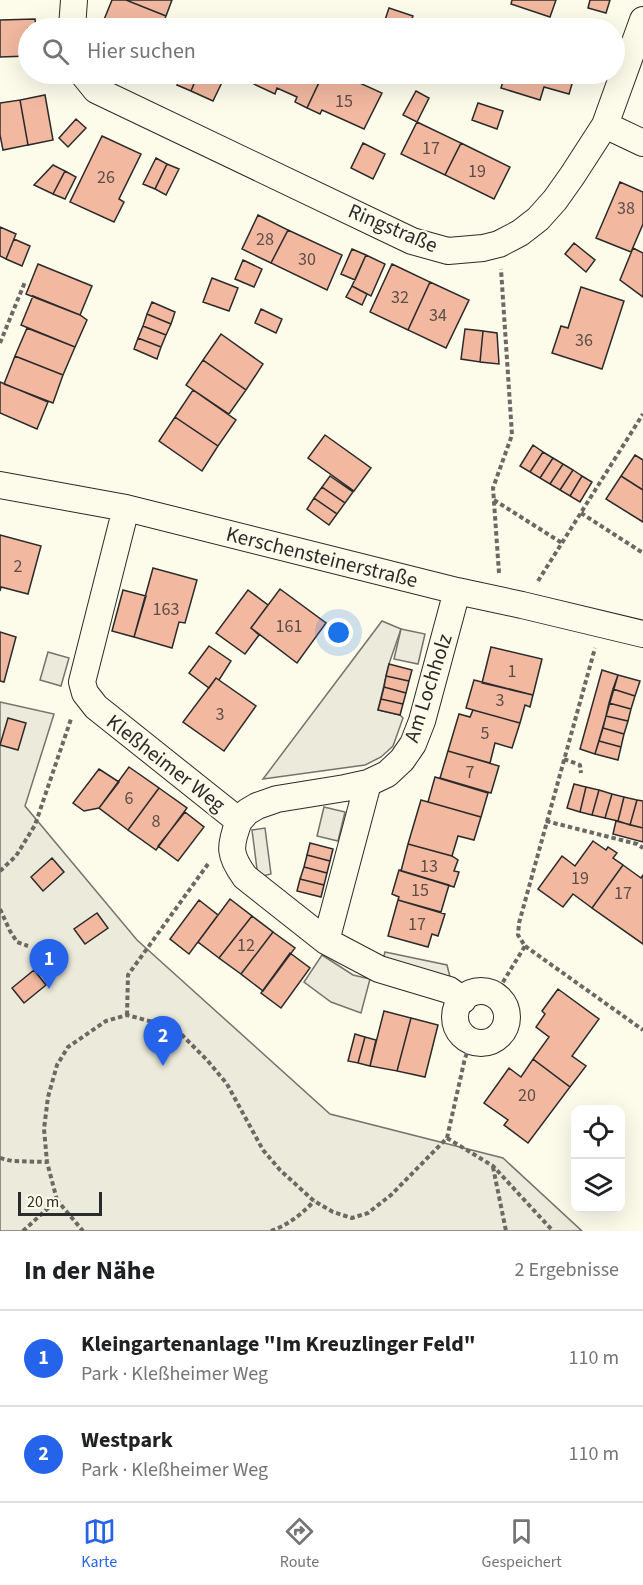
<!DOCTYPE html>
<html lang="de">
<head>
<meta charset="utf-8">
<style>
  :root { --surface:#fff; --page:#f2f2f2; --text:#202124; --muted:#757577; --line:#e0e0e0; --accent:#2563eb }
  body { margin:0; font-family:"Source Sans 3",sans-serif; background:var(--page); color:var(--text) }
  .controls { position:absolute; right:18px; bottom:18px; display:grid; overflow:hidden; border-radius:12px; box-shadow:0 6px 24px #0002 }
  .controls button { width:54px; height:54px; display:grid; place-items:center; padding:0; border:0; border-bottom:2px solid var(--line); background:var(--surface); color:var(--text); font:30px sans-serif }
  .scale { position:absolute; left:18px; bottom:15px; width:84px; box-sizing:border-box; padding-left:6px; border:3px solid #2b2b2b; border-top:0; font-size:16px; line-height:21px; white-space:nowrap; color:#2b2b2b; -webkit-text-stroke:4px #fdfbea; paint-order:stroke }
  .you { position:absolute; left:339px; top:633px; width:21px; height:21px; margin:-15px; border:4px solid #fff; border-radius:50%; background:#1a73e8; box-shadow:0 0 0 9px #1a73e833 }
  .badge { display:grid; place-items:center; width:39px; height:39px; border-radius:50%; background:var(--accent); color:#fff; font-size:20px; font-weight:700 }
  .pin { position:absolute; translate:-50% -50px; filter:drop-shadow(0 2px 3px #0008) }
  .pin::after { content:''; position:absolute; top:32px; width:21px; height:18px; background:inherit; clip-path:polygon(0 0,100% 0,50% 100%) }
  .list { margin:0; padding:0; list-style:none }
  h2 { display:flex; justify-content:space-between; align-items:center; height:78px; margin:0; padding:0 24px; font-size:26px }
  h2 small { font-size:20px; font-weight:400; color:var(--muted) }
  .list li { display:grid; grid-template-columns:39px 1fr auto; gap:18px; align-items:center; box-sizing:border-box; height:96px; padding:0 24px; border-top:2px solid var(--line) }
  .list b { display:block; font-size:22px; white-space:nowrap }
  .list p { margin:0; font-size:20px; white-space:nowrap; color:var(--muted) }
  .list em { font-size:20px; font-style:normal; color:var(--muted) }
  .icon { flex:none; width:33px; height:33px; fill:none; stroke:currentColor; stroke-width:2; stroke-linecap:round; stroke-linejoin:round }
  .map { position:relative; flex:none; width:643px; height:1231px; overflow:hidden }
  .search { position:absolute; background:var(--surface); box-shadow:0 6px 24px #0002; left:18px; right:18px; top:18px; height:66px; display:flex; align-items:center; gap:15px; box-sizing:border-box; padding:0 21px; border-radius:33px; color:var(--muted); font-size:22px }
  .sheet { height:270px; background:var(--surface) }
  nav { display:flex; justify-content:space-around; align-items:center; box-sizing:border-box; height:84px; border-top:2px solid var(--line); background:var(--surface); font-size:16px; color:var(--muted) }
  nav a { display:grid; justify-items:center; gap:3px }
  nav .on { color:var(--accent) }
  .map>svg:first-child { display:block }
  .green { fill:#ecebdb; stroke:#74746e; stroke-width:1.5 }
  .parking { fill:#eceadb; stroke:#74746e; stroke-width:1.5 }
  .building { fill:#f2b8a0; stroke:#2b2b2b; stroke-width:1.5 }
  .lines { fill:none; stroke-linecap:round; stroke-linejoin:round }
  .street-casing { stroke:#2b2b2b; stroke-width:28 }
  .path { stroke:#6a6964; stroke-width:4; stroke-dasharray:4.5 3; stroke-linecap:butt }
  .street { stroke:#fdfbea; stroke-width:26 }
  .labels { text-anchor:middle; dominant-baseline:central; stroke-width:4.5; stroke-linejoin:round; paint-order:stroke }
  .number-label { font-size:18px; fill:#5d4e48 }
  .street-label { font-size:21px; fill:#2b2b2b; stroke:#fdfbea }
</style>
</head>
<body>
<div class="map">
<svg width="643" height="1231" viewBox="0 0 643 1231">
  <rect width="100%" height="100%" fill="#fdfbea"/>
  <path class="green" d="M 382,621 L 401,629 L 389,664 L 378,710 L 400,715 L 403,718 L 393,746 L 381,757 L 365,765 L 263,779 Z
    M 0,702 L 54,714 L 25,806 L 137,940 L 330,1114 L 503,1158 L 582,1231 L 0,1231 Z"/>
  <path class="parking" d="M 401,629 L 425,634 L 418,664 L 394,659 Z
    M 48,652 L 69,658 L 61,686 L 40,680 Z
    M 324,807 L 345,812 L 338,841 L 317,836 Z
    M 265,828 L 271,874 L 258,877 L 252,830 Z
    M 385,952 L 447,965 L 450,977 L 383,960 Z
    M 322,955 L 353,975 L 370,979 L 361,1013 L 331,1002 L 304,982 Z"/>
  <path class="building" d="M 112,0 L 126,0 L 166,16 L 161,28 L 105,28 L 101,27 Z
    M 126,0 L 172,0 L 166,16 Z
    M 512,0 L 556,0 L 550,17 L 511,4 Z
    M 590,0 L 610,0 L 606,13 L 588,8 Z
    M 389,8 L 413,16 L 409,28 L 399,28 L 384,23 Z
    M 35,19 L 36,28 L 28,28 L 28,56 L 0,57 L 0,20 Z
    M 182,74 L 198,74 L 191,91 L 177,85 Z
    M 198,74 L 218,74 L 225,76 L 213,101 L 191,91 Z
    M 238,74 L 323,74 L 307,108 L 295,102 L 297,97 L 277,88 L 275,94 L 237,76 Z
    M 323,74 L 340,74 L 382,93 L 364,129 L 322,110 L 320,114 L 307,108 Z
    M 505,74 L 575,74 L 569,94 L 544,87 L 540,100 L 501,88 Z
    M 416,91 L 429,98 L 417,122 L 403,115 Z
    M 45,95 L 53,140 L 28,145 L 20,100 Z
    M 20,100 L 28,145 L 3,150 L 0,135 L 0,103 Z
    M 478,103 L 503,111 L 497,129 L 472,120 Z
    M 76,119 L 86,128 L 68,147 L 59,138 Z
    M 417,122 L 461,143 L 445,175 L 401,154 Z
    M 102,136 L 141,154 L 119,199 L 124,202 L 114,222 L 70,202 Z
    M 363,143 L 385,154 L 373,179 L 351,168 Z
    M 461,143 L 510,167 L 494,199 L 445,175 Z
    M 156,158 L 167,164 L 155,189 L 143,184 Z
    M 167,164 L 179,169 L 166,195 L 155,189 Z
    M 53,165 L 65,171 L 53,194 L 34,185 Z
    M 65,171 L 76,177 L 65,199 L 53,194 Z
    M 620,182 L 643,192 L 643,224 L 631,252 L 596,238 Z
    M 258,215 L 288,230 L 271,263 L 242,249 Z
    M 0,227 L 16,234 L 6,259 L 0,256 Z
    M 288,230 L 342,255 L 327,290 L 271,263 Z
    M 14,239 L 30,246 L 22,266 L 6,259 Z
    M 574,243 L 595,260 L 586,272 L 565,254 Z
    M 633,248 L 643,253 L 643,297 L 620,280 Z
    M 352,249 L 366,255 L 355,280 L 341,274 Z
    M 366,255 L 385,264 L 371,296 L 352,286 Z
    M 243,260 L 262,269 L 254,287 L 235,279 Z
    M 38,264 L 92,286 L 80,315 L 26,294 Z
    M 392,264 L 430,282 L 408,330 L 370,312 Z
    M 212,278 L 238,288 L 229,311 L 203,302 Z
    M 430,282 L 469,300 L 446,348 L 408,330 Z
    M 352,286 L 367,294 L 362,305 L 346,297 Z
    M 581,287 L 624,301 L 602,369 L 552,353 L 561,326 L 568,328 Z
    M 33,296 L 80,315 L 87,320 L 75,347 L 21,325 Z
    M 152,302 L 175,312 L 171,324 L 147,314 Z
    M 261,309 L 282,319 L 276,333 L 255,323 Z
    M 147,314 L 171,324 L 166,335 L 143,326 Z
    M 143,326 L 166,335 L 161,347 L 138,338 Z
    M 27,328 L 75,347 L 63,375 L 15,356 Z
    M 465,329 L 483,331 L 480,362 L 461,359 Z
    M 483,331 L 497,333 L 499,364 L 480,362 Z
    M 221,334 L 263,364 L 246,390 L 203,360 Z
    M 138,338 L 161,347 L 157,359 L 134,349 Z
    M 15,356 L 63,375 L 53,403 L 4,384 Z
    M 203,360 L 246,390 L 229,414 L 186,385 Z
    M 0,382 L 48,402 L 37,429 L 0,413 Z
    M 193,390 L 236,420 L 218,446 L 175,417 Z
    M 175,417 L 218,446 L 202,471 L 159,441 Z
    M 325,435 L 371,468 L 354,491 L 308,458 Z
    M 533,445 L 543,452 L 530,472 L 520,466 Z
    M 543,452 L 553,458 L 540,478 L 530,472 Z
    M 635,455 L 643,460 L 643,490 L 621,476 Z
    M 553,458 L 563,464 L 550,484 L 540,478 Z
    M 563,464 L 573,470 L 560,490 L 550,484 Z
    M 573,470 L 582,476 L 570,496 L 560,490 Z
    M 330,476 L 353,492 L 345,503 L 322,487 Z
    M 582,476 L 592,482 L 580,502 L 570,496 Z
    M 621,476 L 643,490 L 643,522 L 606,499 Z
    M 322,487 L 345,503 L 337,514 L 314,498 Z
    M 314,498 L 337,514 L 329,525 L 307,509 Z
    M 0,535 L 41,546 L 28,594 L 1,587 L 0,591 Z
    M 153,568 L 197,580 L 185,623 L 179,622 L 172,648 L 134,637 Z
    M 280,589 L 326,623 L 297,663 L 251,628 Z
    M 123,590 L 146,596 L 134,637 L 112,631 Z
    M 248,590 L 268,605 L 251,628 L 259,635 L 245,654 L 216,633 Z
    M 0,632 L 16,637 L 4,682 L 0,681 Z
    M 209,646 L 231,661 L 219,680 L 216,678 L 209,688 L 189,673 Z
    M 491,647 L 542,659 L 533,695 L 482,683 Z
    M 389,664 L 412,670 L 409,681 L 386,676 Z
    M 602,670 L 618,675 L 595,754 L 580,749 Z
    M 618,675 L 640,681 L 635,696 L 613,689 Z
    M 386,676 L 409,681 L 406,693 L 384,687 Z
    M 216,678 L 256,706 L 224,751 L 183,722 Z
    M 474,680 L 533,695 L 530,707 L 525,705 L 520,723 L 466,708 Z
    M 384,687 L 406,693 L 403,704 L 381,699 Z
    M 613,689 L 635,696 L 631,709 L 609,703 Z
    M 381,699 L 403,704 L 400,715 L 378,710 Z
    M 609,703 L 631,709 L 628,721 L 606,716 Z
    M 473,710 L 520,723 L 512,748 L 495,743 L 490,763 L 448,751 L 459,714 L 470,717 Z
    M 606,716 L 628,721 L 624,734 L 603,728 Z
    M 8,718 L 26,723 L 18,750 L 0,745 Z
    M 603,728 L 624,734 L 621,747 L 599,741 Z
    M 599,741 L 621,747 L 618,760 L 595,754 Z
    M 448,751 L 499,766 L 491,793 L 440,778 Z
    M 129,767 L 159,788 L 128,830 L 99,808 Z
    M 99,769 L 119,782 L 99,808 L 84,811 L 73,803 Z
    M 435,777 L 488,793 L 481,817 L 428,802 Z
    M 574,784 L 586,787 L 580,812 L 567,808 Z
    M 586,787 L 599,790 L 592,815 L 580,812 Z
    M 159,788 L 187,808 L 156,850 L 128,830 Z
    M 599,790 L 612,794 L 605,818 L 592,815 Z
    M 612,794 L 624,797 L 618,821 L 605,818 Z
    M 624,797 L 637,800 L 630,825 L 618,821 Z
    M 421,800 L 481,817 L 474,840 L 458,836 L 452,856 L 408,844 Z
    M 637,800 L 643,801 L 643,828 L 630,825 Z
    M 185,812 L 204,827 L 178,861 L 158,846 Z
    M 616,821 L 643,828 L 643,842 L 613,834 Z
    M 593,841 L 606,850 L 608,847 L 617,853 L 613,858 L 623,865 L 592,908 L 573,894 L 563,907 L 538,889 L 562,856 L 575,866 Z
    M 310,843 L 333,849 L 330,861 L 307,855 Z
    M 408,844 L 452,856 L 458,860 L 454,871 L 459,872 L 454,887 L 401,871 Z
    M 307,855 L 330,861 L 327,873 L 304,867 Z
    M 52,858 L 64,872 L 43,891 L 31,877 Z
    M 623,865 L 641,878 L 643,875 L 643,944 L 592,908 Z
    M 304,867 L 327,873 L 324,885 L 300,879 Z
    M 399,870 L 449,885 L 441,912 L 398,900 L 399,897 L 392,894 Z
    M 300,879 L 324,885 L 321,897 L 297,891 Z
    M 230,899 L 252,916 L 219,958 L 198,942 Z
    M 199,900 L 218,915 L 189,954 L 170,939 Z
    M 398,900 L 445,914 L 438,936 L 432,934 L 428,947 L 388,936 Z
    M 97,913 L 108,928 L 85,944 L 74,929 Z
    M 252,916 L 273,932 L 241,974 L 219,958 Z
    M 273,932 L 295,948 L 263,991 L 241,974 Z
    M 290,953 L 310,968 L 281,1008 L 261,993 Z
    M 34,970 L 46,985 L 24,1003 L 12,988 Z
    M 558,989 L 599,1019 L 572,1056 L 586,1066 L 570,1087 L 533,1059 L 549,1037 L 536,1027 L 545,1014 L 542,1011 Z
    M 384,1011 L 411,1018 L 397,1071 L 370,1066 Z
    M 411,1018 L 438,1025 L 425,1077 L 397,1071 Z
    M 355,1034 L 365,1037 L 358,1063 L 348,1061 Z
    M 365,1037 L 376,1040 L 370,1066 L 358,1063 Z
    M 533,1059 L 570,1087 L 528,1143 L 504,1125 L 508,1120 L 484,1103 L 509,1068 L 521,1077 Z"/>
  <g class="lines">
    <g class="street-casing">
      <path id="street" d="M 72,28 L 74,0
        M 83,74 L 96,90 L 412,241 L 448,251 L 483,248 L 499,244 L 520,233 L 538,219 L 555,200 L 572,176 L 605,125 L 643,20
        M 605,125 L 643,143
        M 0,485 L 126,508 L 457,591 L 522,605 L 643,634
        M 126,508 L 82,682 L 85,693 L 96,707 L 239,821 C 229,847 229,855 245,877 L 326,941 L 379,969 L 449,990 L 463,1000
        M 239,821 L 247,812 L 257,806 L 277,799 L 345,788 L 368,783
        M 326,941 L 368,783 L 387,774 L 402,760 L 413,744 L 422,721 L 457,591
        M455 1017a26 26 0 1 1 52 0a26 26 0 1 1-52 0Z"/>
    </g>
    <path class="path" d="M 0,343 L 25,282
      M 494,500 L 562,543
      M 581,513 L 643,553
      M 499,573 L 493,488 L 512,435 L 501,269
      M 538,581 L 643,414
      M 564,759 L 580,765 L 581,773
      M 546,821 L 637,844 L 643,848
      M 0,871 L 16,856 L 35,825 L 71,719
      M 0,909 L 10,931 L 17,942 L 28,946
      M 525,946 L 643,1030
      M 495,995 L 525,946 L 518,935 L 519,923 L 595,648
      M 127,1015 L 128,975 L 208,864
      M 447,1138 L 465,1058 L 472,1042
      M 0,1158 L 12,1161 L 47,1162
      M 493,1167 L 506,1231
      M 57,1200 L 47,1162 L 44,1129 L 48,1097 L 57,1065 L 68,1047 L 106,1021 L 127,1015 L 153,1022 L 180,1033 L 207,1060 L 227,1084 L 263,1150 L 280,1170 L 314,1201 L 333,1212 L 352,1218 L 368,1213 L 391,1195 L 447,1138 L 493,1166 L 553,1231
      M 23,1231 L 57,1200 L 83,1231
      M 271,1231 C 288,1225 302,1214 314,1201"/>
    <use href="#street" class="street"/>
  </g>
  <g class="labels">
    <g class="number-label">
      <text x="344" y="101">15</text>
      <text x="431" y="148">17</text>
      <text x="477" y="171">19</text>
      <text x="106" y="177">26</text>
      <text x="626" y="208">38</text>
      <text x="265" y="239">28</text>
      <text x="307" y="259">30</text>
      <text x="400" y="297">32</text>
      <text x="438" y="315">34</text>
      <text x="584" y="340">36</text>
      <text x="18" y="566">2</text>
      <text x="166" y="609">163</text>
      <text x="289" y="626">161</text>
      <text x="512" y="671">1</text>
      <text x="500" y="700">3</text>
      <text x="220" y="714">3</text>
      <text x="485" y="733">5</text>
      <text x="470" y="772">7</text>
      <text x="129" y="798">6</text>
      <text x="156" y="821">8</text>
      <text x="429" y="866">13</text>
      <text x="580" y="878">19</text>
      <text x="420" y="890">15</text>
      <text x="623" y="893">17</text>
      <text x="417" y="924">17</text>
      <text x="246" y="945">12</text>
      <text x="527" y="1095">20</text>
    </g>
    <g class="street-label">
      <text transform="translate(393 228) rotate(23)">Ringstraße</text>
      <text transform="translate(322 557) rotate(14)">Kerschensteinerstraße</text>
      <text transform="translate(428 688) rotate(-72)">Am Lochholz</text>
      <text transform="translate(166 763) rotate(38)">Kleßheimer Weg</text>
    </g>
  </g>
</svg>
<div class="controls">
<button><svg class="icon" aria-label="locate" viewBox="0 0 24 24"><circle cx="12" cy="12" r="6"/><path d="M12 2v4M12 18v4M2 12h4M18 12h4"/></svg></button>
<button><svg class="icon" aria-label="layers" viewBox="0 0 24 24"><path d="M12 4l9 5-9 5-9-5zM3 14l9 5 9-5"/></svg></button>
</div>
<div class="scale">20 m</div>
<div class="you"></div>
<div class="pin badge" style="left:49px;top:989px">1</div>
<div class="pin badge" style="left:163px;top:1066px">2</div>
<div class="search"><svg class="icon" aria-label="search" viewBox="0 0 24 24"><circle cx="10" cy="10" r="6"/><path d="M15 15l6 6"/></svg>Hier suchen</div>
</div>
<section class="sheet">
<h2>In der Nähe<small>2 Ergebnisse</small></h2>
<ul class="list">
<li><span class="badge">1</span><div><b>Kleingartenanlage &quot;Im Kreuzlinger Feld&quot;</b><p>Park · Kleßheimer Weg</p></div><em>110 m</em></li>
<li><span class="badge">2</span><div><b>Westpark</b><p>Park · Kleßheimer Weg</p></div><em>110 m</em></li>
</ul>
</section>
<nav>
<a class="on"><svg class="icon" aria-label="map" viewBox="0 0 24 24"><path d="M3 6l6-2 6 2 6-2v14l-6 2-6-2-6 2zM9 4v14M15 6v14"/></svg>Karte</a>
<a><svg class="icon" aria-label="directions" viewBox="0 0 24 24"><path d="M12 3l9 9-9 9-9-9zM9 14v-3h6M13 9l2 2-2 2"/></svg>Route</a>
<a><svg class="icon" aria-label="saved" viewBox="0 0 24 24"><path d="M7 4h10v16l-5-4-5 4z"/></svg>Gespeichert</a>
</nav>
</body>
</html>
